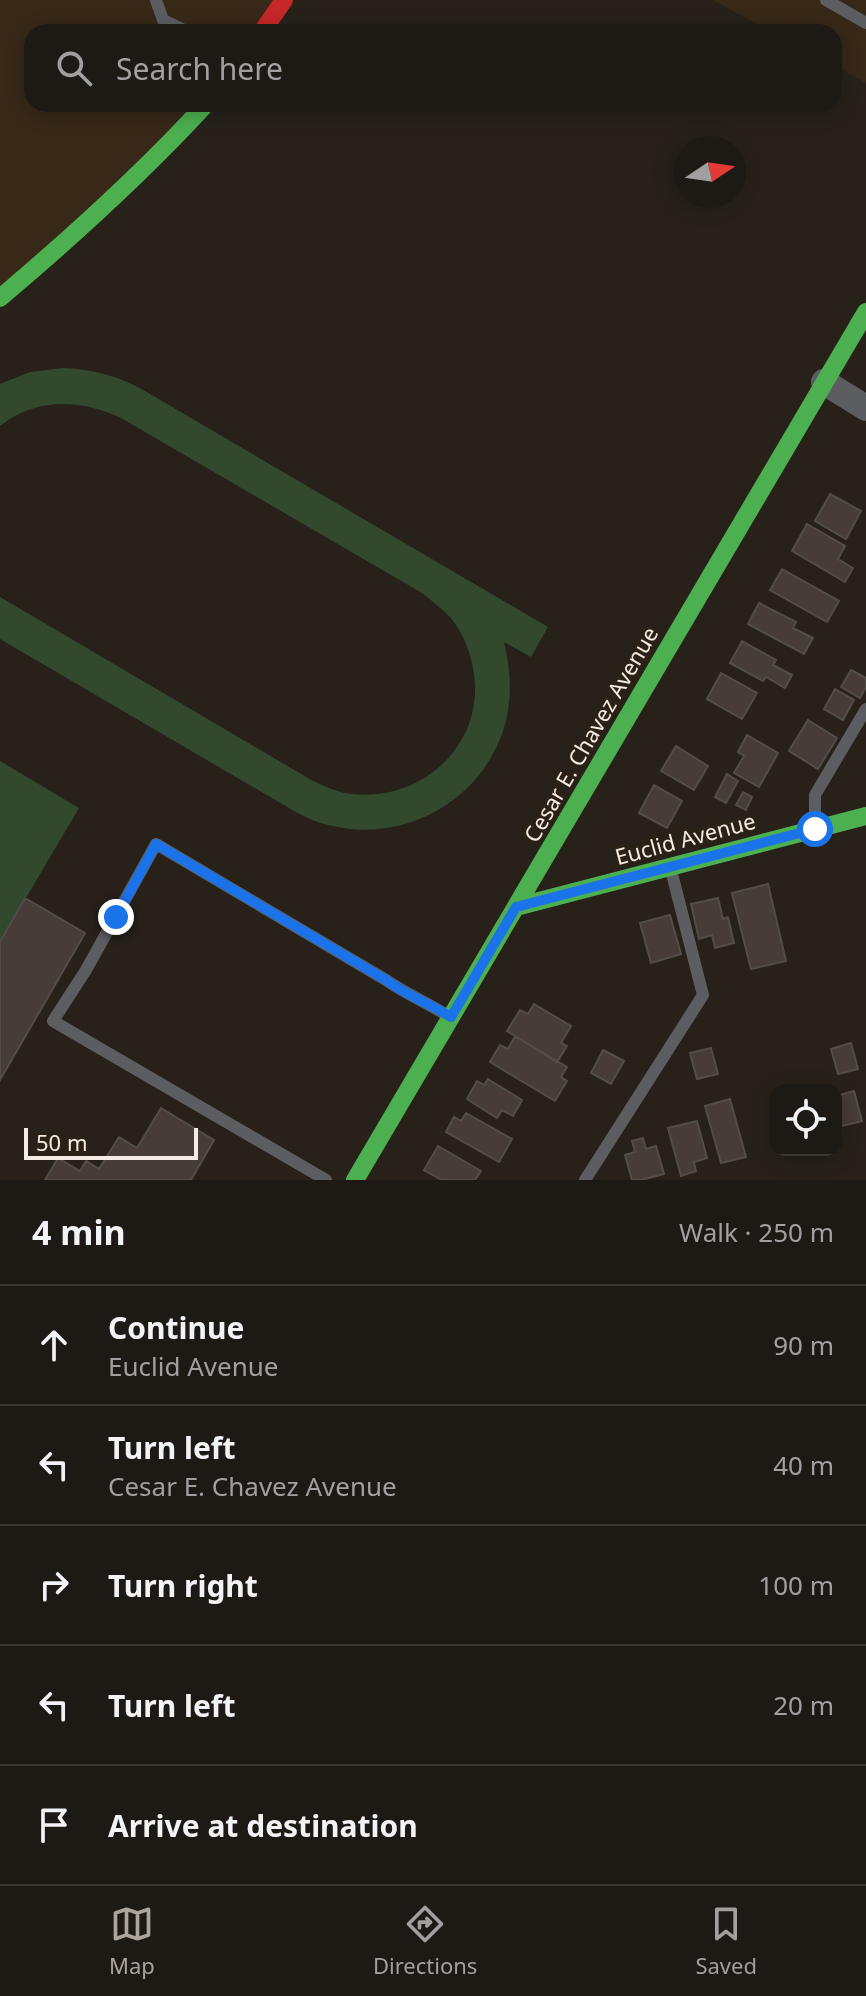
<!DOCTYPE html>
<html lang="en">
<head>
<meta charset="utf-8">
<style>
  :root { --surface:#1d1914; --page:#2a2622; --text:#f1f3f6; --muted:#a0a0a0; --line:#3b3834; --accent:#aca59d }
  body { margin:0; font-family:"Noto Sans",sans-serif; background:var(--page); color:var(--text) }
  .controls { position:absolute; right:24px; bottom:24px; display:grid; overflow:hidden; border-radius:16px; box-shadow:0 4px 20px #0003 }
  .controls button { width:72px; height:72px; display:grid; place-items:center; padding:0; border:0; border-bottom:2px solid var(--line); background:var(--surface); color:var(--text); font:40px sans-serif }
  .compass { position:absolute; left:674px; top:136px; width:72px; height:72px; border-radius:50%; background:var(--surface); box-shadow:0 4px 20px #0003; rotate:77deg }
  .scale { position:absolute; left:24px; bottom:20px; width:174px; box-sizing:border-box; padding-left:8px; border:4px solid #f4ece4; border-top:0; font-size:22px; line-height:28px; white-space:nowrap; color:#f4ece4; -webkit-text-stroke:6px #2c2115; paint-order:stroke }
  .stop { position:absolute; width:24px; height:24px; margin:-18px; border:6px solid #1a73e8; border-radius:50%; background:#fff }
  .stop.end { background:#1a73e8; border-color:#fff; box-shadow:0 2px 8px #0008 }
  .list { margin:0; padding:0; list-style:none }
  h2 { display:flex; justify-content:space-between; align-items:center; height:104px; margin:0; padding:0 32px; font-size:34px }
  h2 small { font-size:26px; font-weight:400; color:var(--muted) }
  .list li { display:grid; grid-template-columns:52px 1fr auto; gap:24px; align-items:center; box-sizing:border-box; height:120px; padding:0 32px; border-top:2px solid var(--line) }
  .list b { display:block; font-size:30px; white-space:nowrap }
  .list p { margin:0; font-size:26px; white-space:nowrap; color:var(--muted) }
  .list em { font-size:26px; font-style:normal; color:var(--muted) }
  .icon { flex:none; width:44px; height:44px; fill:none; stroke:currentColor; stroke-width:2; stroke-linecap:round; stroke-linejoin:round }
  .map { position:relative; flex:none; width:866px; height:1180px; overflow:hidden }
  .search { position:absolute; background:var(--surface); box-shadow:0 4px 20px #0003; left:24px; right:24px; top:24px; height:88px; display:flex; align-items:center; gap:20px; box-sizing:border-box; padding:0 28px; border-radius:24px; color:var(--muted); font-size:30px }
  .sheet { height:704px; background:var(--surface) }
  nav { display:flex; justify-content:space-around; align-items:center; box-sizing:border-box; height:112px; border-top:2px solid var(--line); background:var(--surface); font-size:22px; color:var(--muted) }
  nav a { display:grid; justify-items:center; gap:4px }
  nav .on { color:var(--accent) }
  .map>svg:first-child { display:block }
  .built { fill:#372818 }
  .green { fill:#32492e }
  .building { fill:#473c37; stroke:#534d48; stroke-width:2 }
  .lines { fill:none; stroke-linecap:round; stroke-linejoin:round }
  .lane { stroke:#5c5d61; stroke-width:12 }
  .street { stroke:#5c5d61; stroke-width:26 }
  .fast { stroke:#4caf50; stroke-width:18 }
  .jam { stroke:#c62828; stroke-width:18 }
  .route { stroke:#1a73e8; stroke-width:10 }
  .labels { text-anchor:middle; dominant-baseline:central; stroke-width:6; stroke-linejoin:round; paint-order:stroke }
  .street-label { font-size:22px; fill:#f4ece4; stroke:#2c2115 }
</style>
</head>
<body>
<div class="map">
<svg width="866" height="1180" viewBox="0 0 866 1180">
  <rect width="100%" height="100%" fill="#27211a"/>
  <path class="built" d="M 0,0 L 284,0 L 262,32 L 32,32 L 32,104 L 206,104 L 0,298 Z
    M 713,0 L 866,0 L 866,83 L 834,66 L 834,32 L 772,32 Z"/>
  <path class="green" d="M 63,368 C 90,369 114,375 138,387 L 548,627 L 531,657 L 504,642 C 510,667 512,691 507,716 C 490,796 407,846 328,825 C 316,822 305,817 294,811 L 0,639 L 0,597 L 313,781 C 326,787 339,793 353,794 C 417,801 477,752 475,686 C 474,661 466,636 450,617 C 441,608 432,601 422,593 L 121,418 C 81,399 36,397 0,426 L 0,384 L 30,372 Z
    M 0,761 L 79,808 L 0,942 Z"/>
  <path class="building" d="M 830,494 L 861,511 L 846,539 L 815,521 Z
    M 807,524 L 845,546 L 838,559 L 853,568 L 845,582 L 792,551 Z
    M 782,569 L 839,601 L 827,622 L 770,590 Z
    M 759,603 L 796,622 L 793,628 L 813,638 L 804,654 L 748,624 Z
    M 742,641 L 776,660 L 773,665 L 792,675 L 785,688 L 766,677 L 763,681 L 730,663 Z
    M 851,670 L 866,678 L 866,687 L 860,698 L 841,687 Z
    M 721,673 L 757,693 L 742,719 L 707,699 Z
    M 835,689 L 854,700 L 843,720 L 824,709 Z
    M 808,720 L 837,738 L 818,769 L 789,751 Z
    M 747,735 L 778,753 L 759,787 L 734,773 L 744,756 L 738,752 Z
    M 676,746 L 708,766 L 694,790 L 661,771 Z
    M 727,774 L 738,781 L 726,803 L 715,797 Z
    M 654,785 L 682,801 L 667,828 L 639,813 Z
    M 743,792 L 752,797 L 746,810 L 736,805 Z
    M 768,884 L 786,961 L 751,969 L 732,893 Z
    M 25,898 L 85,933 L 0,1080 L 0,942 Z
    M 718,898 L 723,919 L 728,917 L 734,943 L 715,948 L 712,935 L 699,939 L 691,904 Z
    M 670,915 L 681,954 L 651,963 L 640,923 Z
    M 534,1004 L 571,1026 L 561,1043 L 567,1046 L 557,1062 L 507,1031 L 520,1010 L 528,1014 Z
    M 515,1036 L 567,1067 L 561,1077 L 567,1081 L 555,1101 L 490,1062 L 500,1045 L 508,1049 Z
    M 851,1043 L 858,1069 L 838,1074 L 831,1049 Z
    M 711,1048 L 718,1074 L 697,1079 L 690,1053 Z
    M 603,1050 L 624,1061 L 611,1084 L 591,1073 Z
    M 488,1079 L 522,1100 L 513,1116 L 502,1110 L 497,1118 L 467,1099 L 477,1081 L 484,1085 Z
    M 854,1091 L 862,1121 L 838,1127 L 836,1096 Z
    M 730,1099 L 746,1157 L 721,1163 L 705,1106 Z
    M 161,1108 L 214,1140 L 191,1180 L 45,1180 L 58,1158 L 80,1171 L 86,1161 L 99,1169 L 119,1137 L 137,1148 Z
    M 466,1113 L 512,1139 L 499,1162 L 446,1132 L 454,1117 L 461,1121 Z
    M 697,1121 L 707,1158 L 694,1162 L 696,1171 L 681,1176 L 668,1128 Z
    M 643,1138 L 646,1149 L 656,1146 L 664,1174 L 641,1180 L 632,1180 L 625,1155 L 635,1152 L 632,1141 Z
    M 438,1146 L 481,1171 L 475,1180 L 442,1180 L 424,1170 Z"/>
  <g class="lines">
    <path class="lane" d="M 156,0 L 163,20 L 188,32
      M 826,0 L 866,23
      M 815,827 L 815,795 L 866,709
      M 326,1180 L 53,1021 L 86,970 L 156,844 L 386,980 C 406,994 428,1003 448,1016
      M 585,1180 L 703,995 L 671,870"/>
    <path class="street" d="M 824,382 L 866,408"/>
    <path class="fast" d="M 0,298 C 72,237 142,174 206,104
      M 516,907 L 866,816
      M 355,1180 L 866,312"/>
    <path class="jam" d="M 262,32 L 284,0"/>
  </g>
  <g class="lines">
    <path class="route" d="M 116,917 L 156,844 L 386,980 C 406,995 430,1004 451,1017 L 516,907 L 815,829"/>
  </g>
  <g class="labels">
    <g class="street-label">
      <text transform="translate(590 734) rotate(-60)">Cesar E. Chavez Avenue</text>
      <text transform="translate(685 838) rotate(-15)">Euclid Avenue</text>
    </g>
  </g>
</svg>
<div class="controls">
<button><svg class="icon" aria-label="locate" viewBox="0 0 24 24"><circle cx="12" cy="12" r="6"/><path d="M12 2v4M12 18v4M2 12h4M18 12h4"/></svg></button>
</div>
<svg class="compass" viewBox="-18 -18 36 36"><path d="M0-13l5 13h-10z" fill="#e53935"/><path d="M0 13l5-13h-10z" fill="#a0a0a0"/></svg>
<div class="scale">50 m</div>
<div class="stop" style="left:815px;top:829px"></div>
<div class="stop end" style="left:116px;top:917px"></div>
<div class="search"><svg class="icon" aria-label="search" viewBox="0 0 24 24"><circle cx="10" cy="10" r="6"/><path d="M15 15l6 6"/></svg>Search here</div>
</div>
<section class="sheet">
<h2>4 min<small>Walk · 250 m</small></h2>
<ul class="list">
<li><svg class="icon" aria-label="ahead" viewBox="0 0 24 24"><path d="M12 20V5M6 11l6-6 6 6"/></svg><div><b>Continue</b><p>Euclid Avenue</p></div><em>90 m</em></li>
<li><svg class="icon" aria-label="left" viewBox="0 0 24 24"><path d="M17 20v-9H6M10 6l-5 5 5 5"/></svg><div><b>Turn left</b><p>Cesar E. Chavez Avenue</p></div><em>40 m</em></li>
<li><svg class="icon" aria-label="right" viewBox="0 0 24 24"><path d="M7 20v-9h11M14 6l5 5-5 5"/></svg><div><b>Turn right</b></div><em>100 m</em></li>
<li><svg class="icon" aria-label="left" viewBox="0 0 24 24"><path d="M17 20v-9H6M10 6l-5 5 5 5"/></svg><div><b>Turn left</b></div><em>20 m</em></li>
<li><svg class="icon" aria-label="arrive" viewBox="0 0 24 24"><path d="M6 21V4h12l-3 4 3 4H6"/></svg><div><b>Arrive at destination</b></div></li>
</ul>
</section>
<nav>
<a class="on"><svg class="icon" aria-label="map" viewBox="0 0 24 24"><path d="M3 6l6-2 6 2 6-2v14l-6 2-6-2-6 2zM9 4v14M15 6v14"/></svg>Map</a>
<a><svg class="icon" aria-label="directions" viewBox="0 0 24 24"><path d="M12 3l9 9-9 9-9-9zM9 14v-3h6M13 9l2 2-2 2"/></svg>Directions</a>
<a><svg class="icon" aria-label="saved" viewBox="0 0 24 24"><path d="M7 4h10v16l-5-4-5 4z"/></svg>Saved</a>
</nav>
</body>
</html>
